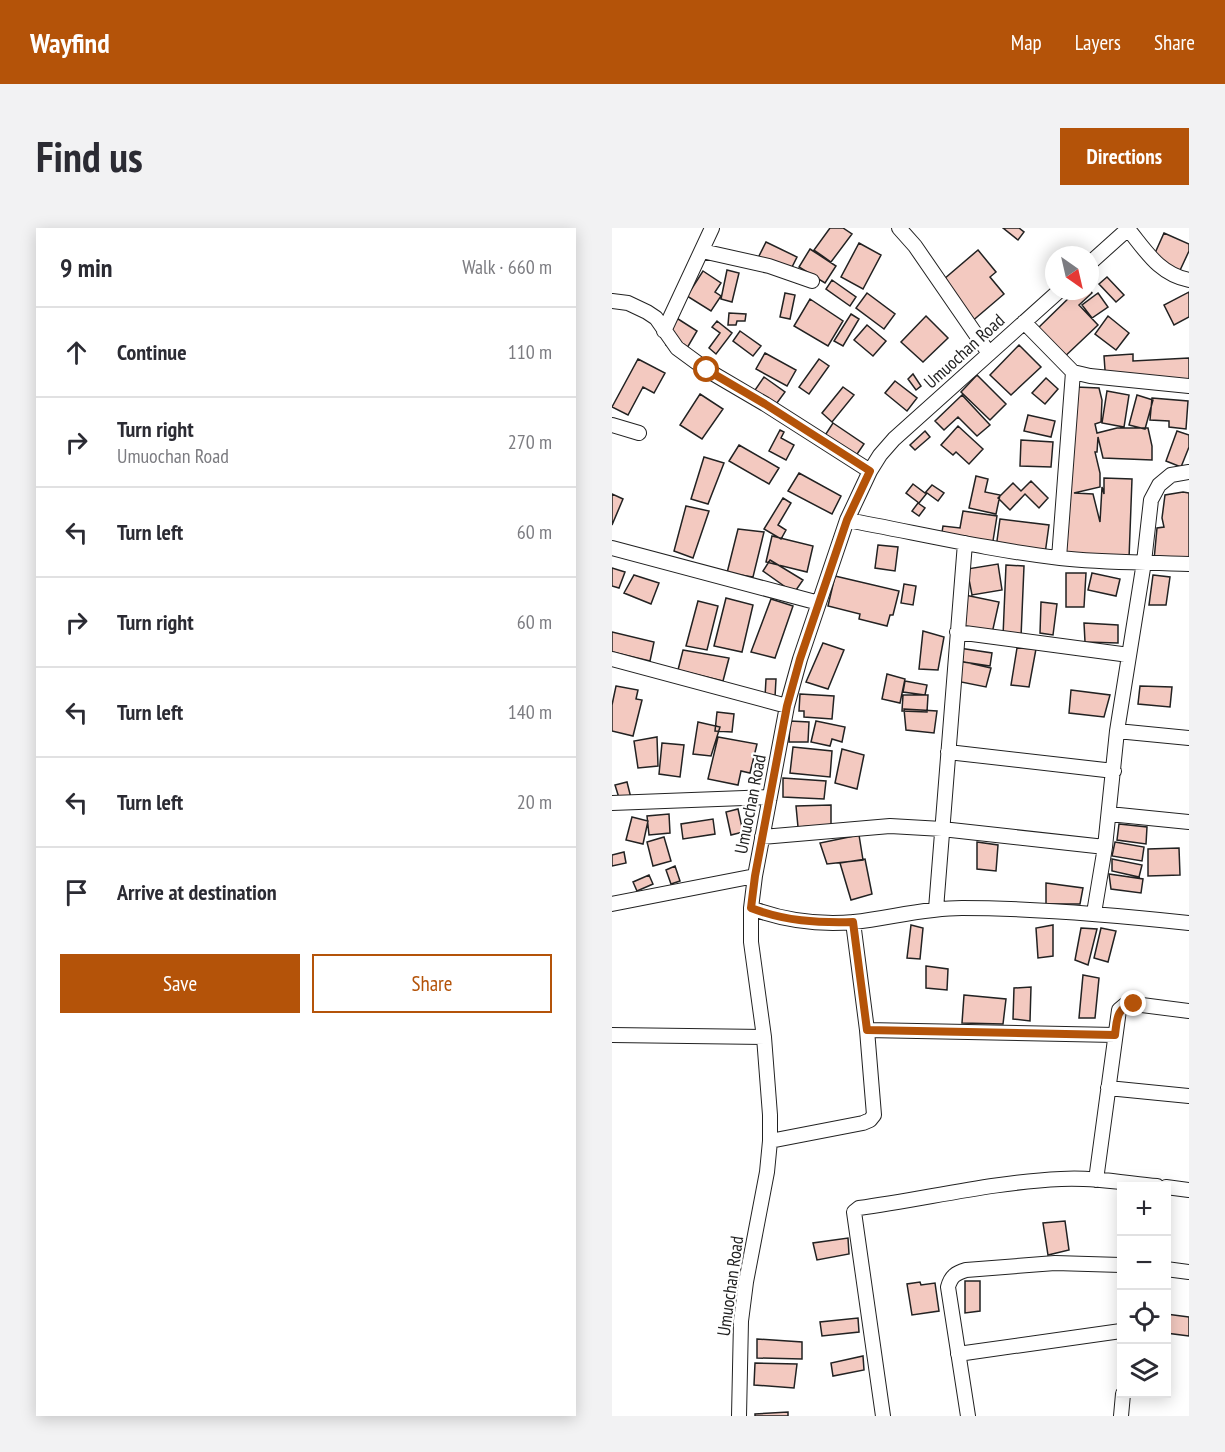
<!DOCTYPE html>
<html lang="en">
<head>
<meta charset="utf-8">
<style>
  :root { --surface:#fff; --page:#f2f2f3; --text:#2b2b33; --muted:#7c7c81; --line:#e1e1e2; --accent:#b45309 }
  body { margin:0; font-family:"PT Sans Narrow",sans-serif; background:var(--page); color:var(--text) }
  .controls { position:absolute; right:18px; bottom:18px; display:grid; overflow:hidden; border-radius:0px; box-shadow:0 3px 15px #0003 }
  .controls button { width:54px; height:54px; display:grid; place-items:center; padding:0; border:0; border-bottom:2px solid var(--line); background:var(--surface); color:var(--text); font:30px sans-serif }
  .compass { position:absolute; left:433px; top:18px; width:54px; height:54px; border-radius:50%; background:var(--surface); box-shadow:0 3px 15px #0003; rotate:146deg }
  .stop { position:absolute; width:18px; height:18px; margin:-14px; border:4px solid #b45309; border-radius:50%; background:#fff }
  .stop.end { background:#b45309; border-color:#fff; box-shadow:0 2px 6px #0008 }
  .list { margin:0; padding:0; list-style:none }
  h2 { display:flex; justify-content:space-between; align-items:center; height:78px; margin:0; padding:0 24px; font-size:26px }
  h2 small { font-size:20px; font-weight:400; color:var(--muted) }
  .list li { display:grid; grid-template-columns:39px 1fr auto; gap:18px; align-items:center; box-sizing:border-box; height:90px; padding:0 24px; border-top:2px solid var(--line) }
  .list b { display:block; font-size:22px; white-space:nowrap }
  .list p { margin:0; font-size:20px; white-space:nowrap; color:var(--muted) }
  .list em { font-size:20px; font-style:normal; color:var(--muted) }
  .actions { display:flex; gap:12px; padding:18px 24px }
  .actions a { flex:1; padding:14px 0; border:2px solid var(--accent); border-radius:0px; text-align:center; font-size:21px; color:var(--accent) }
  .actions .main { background:var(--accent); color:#fff }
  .icon { flex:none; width:33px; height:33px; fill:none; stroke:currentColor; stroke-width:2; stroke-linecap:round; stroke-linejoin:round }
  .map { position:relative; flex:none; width:577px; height:1188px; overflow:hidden; border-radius:0px }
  header { display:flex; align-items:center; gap:36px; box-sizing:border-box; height:84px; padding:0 30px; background:var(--accent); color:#fff }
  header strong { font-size:28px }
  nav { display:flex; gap:33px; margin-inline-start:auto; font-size:21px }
  .intro { display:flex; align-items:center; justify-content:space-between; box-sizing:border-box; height:144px; padding:0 36px }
  h1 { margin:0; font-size:42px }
  .button { padding:15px 27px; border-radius:0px; background:var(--accent); color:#fff; font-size:21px; font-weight:700 }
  main { display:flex; gap:36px; padding:0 36px }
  aside { flex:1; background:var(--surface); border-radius:0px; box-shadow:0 3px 15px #0003 }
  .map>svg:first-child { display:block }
  .building { fill:#f3c9c0; stroke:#222; stroke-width:1.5 }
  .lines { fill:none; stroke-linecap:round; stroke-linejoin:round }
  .minor-casing { stroke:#222; stroke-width:16 }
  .minor { stroke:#fff; stroke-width:14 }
  .route { stroke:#b45309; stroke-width:8 }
  .labels { text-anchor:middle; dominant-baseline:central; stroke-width:4.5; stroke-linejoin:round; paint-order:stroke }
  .street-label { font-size:18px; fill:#222; stroke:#fff }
</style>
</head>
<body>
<header>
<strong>Wayfind</strong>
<nav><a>Map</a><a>Layers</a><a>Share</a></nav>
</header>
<div class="intro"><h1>Find us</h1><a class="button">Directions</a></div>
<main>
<aside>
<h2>9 min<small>Walk · 660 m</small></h2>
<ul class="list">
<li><svg class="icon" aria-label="ahead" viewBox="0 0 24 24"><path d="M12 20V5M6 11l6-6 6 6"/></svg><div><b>Continue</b></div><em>110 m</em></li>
<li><svg class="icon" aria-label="right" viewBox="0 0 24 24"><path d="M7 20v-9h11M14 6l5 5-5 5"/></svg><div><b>Turn right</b><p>Umuochan Road</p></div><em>270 m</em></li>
<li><svg class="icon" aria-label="left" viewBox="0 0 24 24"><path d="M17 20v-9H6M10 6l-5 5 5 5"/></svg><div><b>Turn left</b></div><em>60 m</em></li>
<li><svg class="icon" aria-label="right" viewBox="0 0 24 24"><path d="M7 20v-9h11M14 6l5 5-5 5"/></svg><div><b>Turn right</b></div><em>60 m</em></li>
<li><svg class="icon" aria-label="left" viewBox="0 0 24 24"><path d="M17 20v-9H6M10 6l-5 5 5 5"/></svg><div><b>Turn left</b></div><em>140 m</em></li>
<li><svg class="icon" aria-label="left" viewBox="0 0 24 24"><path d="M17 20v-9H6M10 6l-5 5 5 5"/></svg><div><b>Turn left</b></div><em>20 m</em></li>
<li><svg class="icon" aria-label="arrive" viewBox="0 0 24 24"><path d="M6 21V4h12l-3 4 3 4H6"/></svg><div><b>Arrive at destination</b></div></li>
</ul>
<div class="actions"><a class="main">Save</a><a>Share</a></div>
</aside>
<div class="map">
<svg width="577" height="1188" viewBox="0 0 577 1188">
  <rect width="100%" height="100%" fill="#fff"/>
  <path class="building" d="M 218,0 L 231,0 L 240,6 L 219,34 L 202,22 Z
    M 391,0 L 407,0 L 412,4 L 406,12 Z
    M 552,5 L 577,16 L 577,23 L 564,51 L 539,34 Z
    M 154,14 L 185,29 L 176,47 L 145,32 Z
    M 247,15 L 269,27 L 251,61 L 229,49 Z
    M 198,21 L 224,38 L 213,55 L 187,39 Z
    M 366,22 L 384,44 L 378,49 L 392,66 L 358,95 L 325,57 Z
    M 115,42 L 127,45 L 120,74 L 109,71 Z
    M 91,43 L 109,55 L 103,64 L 109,68 L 99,83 L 75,68 Z
    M 495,49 L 512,67 L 504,74 L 487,56 Z
    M 220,52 L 244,69 L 238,78 L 214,61 Z
    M 478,62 L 480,65 L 467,77 L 486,97 L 448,133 L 421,105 L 464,63 Z
    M 577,64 L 577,89 L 562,97 L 552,77 Z
    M 173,65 L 183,67 L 178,91 L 168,89 Z
    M 255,65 L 283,86 L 272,101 L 244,80 Z
    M 486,65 L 496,79 L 480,90 L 470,77 Z
    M 198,71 L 231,93 L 216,118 L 182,98 Z
    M 117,85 L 134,86 L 133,93 L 125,93 L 124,97 L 116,97 Z
    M 239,86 L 247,91 L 231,118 L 222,113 Z
    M 314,88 L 336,110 L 311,134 L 289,114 Z
    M 496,88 L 517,105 L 504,122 L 483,106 Z
    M 63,89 L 85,103 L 71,127 L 54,117 L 60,108 L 54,104 Z
    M 105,93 L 120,105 L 104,126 L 97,120 L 108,105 L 100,99 Z
    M 255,97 L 274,113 L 261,128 L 242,112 Z
    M 128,103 L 149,118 L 141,128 L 121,113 Z
    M 407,117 L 429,139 L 399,167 L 378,147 Z
    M 153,125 L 184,142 L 175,158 L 144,141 Z
    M 521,126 L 521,133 L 577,130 L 577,151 L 494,156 L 492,128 Z
    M 26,131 L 53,145 L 42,165 L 31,159 L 16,187 L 0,179 Z
    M 207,131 L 217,138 L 197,166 L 187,159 Z
    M 301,146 L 309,158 L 304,162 L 296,151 Z
    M 365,147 L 394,176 L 378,192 L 349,164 Z
    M 152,149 L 173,164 L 162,179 L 141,165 Z
    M 434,150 L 446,161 L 433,176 L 420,165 Z
    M 283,153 L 305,170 L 295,183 L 273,165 Z
    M 231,159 L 242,167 L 220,194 L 210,185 Z
    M 464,159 L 487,160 L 490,172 L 489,194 L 483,196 L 485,205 L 505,200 L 536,200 L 540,218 L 540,232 L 491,230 L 486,209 L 485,224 L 483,224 L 488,245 L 488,259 L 462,265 L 481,266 L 488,294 L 490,259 L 492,266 L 492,250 L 520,251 L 517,331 L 451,329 Z
    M 495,163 L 517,167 L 512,199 L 490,195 Z
    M 88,166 L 111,181 L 90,211 L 68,197 Z
    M 350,167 L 378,197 L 365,208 L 346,189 L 332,202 L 323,193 Z
    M 525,167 L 541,172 L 533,201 L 517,197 Z
    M 540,170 L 576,173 L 574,201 L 557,199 L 557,193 L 538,192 Z
    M 416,187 L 443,193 L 439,209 L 412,203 Z
    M 221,195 L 252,216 L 241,232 L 210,212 Z
    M 346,198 L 371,221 L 357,236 L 344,224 L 341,227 L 329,217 Z
    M 168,202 L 172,204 L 169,210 L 182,217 L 174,232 L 157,223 Z
    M 313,203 L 318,209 L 303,222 L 298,217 Z
    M 565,203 L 577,207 L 577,219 L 569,239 L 554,233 Z
    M 409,212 L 441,214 L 439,239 L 408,238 Z
    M 127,217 L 167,240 L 157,256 L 117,233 Z
    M 92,229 L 112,235 L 96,276 L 79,271 Z
    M 187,245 L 229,268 L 220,286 L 176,263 Z
    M 364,248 L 376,251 L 373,264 L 388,267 L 384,286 L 357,280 Z
    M 419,253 L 436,270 L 427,280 L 413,266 L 398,282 L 386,270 L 401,255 L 409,263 Z
    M 301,256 L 313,265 L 320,257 L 332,265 L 326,273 L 315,265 L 307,275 L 294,265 Z
    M 571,264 L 577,265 L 577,336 L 542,332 L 545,300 L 552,299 L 550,290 L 553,267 Z
    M 0,266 L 11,271 L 0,297 Z
    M 171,270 L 179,275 L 166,297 L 174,302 L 169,311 L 152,301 Z
    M 306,275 L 313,280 L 307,288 L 300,283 Z
    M 74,278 L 97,283 L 81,330 L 62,323 Z
    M 351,283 L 385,288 L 380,319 L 329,311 L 331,298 L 348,300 Z
    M 388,291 L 437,297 L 433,326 L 384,320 Z
    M 126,301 L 152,304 L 141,349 L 115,345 Z
    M 160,308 L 201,318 L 195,344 L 154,334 Z
    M 266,317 L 286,319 L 283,343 L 263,340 Z
    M 158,332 L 191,352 L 182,365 L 151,343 Z
    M 386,336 L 390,362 L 360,367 L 355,341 Z
    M 394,337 L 412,338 L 409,409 L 391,408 Z
    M 0,340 L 13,344 L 7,360 L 0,358 Z
    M 454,345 L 474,345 L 472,379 L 454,379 Z
    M 480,345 L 508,351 L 504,368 L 476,362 Z
    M 22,347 L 47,355 L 39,376 L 12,365 Z
    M 541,347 L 558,349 L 554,377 L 537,377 Z
    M 223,348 L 287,363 L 281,387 L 278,387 L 275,398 L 247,391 L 248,386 L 216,378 Z
    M 292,356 L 304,358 L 301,377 L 289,375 Z
    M 353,367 L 387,374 L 379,410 L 346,404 Z
    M 114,370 L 141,377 L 130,424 L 102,418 Z
    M 159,371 L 181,378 L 163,430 L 139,424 Z
    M 86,373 L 106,378 L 95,422 L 74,418 Z
    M 429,374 L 445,376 L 441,407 L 428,405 Z
    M 472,395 L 506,397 L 506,415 L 473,414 Z
    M 311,403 L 332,409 L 326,442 L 307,441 Z
    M 0,404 L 42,414 L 38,433 L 0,424 Z
    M 211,415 L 232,422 L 216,461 L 194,454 Z
    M 347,420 L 380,425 L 378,438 L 345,433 Z
    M 405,420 L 424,421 L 417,459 L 399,457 Z
    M 71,422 L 117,430 L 111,453 L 66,442 Z
    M 348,433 L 379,440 L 374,459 L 344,453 Z
    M 275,446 L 293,451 L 288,475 L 270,471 Z
    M 154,451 L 164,451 L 163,469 L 153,469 Z
    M 293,453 L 315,457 L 313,467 L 291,464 Z
    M 4,458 L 26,462 L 24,471 L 30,472 L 21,508 L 0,503 L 0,477 Z
    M 528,458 L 560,459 L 558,479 L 526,476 Z
    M 459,462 L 498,467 L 492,489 L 457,485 Z
    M 188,466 L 222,468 L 220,491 L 192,489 L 192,483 L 187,483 Z
    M 291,467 L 316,467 L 315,484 L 290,483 Z
    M 292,481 L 325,483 L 322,505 L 294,502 Z
    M 105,484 L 122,486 L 120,504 L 103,503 Z
    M 178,493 L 197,494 L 196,514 L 177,514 Z
    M 204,493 L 233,499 L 230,514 L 220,511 L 218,518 L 199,514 Z
    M 86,494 L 108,499 L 99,528 L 81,526 Z
    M 45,509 L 46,538 L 26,540 L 22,513 Z
    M 106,509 L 145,516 L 138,545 L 129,543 L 126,557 L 96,551 Z
    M 50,515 L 72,517 L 68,549 L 47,546 Z
    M 181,519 L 220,523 L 218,549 L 178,545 Z
    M 230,521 L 252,527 L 245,561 L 223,555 Z
    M 171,550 L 214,553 L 212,571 L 171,569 Z
    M 15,554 L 19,570 L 8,573 L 3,557 Z
    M 219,577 L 219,597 L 186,599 L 184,578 Z
    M 126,581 L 131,604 L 119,607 L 114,584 Z
    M 57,586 L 58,605 L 37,607 L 35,588 Z
    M 20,589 L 36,593 L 31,616 L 14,612 Z
    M 101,591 L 103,606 L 71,611 L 69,596 Z
    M 507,596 L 535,599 L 534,616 L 505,612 Z
    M 247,607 L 251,632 L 215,636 L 208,615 Z
    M 52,609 L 59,633 L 41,638 L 35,614 Z
    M 365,614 L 386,617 L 384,643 L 365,641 Z
    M 503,614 L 532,619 L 530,633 L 500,628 Z
    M 567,620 L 568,647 L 536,648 L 536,621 Z
    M 12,624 L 14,635 L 0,638 L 0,627 Z
    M 253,631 L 260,666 L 239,672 L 228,635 Z
    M 500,631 L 530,637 L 527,649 L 500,643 Z
    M 63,638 L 68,653 L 59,656 L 54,642 Z
    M 497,646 L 531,651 L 529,665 L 499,661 Z
    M 37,647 L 41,656 L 25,663 L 21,654 Z
    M 434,655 L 471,660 L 468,676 L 434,676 Z
    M 299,697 L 311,700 L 308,731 L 295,730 Z
    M 441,697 L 441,728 L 426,730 L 424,700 Z
    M 469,700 L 485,701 L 476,737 L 463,732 Z
    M 489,700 L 504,703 L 496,734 L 482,730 Z
    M 314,738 L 336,741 L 335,762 L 314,760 Z
    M 471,747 L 487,750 L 483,790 L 467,790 Z
    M 419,759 L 418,793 L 401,791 L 402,760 Z
    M 352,767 L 394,771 L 391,796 L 350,795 Z
    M 453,993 L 457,1022 L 436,1027 L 431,995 Z
    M 236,1010 L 237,1026 L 205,1032 L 201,1015 Z
    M 353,1053 L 368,1053 L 368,1083 L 353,1085 Z
    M 308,1054 L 309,1057 L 323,1055 L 327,1083 L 300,1087 L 295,1056 Z
    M 554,1086 L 577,1089 L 577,1108 L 554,1105 Z
    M 246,1090 L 247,1104 L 210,1108 L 208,1094 Z
    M 145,1111 L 190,1114 L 190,1131 L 145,1130 Z
    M 251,1128 L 252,1142 L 221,1148 L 219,1135 Z
    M 143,1135 L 185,1136 L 182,1160 L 142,1157 Z
    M 176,1184 L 176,1188 L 143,1188 L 143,1186 Z"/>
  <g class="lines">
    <g class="minor-casing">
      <path id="minor" d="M 287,0 L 303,18 L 376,124
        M 516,1 C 534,23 547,46 577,52
        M 90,23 L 157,38 L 200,53
        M 478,35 L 517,0
        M 0,73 L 16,75 L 35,84 L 44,90 L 65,120 L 95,142 L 153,176 L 258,243
        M 412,94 L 461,144 L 478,148 L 577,158
        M 52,103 L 100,0
        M 0,197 L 27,205
        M 235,292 C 306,305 377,322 448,330 C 491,335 534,334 577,336
        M 0,320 L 207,375
        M 447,330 L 461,144
        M 345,404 L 517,427
        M 0,431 L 175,478
        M 505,503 L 577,510
        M 336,524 L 502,543
        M 0,575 L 158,569
        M 497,586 L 577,594
        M 150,609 L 278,598 L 330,601 L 493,619
        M 0,676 L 143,648
        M 139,680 C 173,693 206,697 242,694 C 278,690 313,680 350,680 C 426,680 502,687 577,695
        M 324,681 L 353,315
        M 482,685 L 493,619 L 505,503 L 532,334 L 539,272 L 547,257 L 559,247 L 577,244
        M 255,802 L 503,807
        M 0,807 L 152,809
        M 496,860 L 577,868
        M 158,913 L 251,895 L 258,892 L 262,887 L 255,802 L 241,694
        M 484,952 L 507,782 L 513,777 L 522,776 L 577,783
        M 554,959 L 577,962
        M 554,1041 L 577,1044
        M 346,1126 L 509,1103
        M 127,1188 L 129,1093 L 134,1054 L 155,944 L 158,913 L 158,887 L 152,809 L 139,714 L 139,680 L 143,648 L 175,478 L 188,431 L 235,292 L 258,243 L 268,227 L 282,211 L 447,63
        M 271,1188 L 242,984 L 247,980 C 314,971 381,954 449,951 C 481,949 513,955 545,958
        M 356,1188 L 336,1059 C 339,1048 344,1045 354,1042 L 443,1035 L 509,1037
        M 509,1188 L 511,1166"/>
    </g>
    <use href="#minor" class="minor"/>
  </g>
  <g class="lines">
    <path class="route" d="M 95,142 L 153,176 L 258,243 L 235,292 L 188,431 L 175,478 L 143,648 L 139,680 C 173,693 205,695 241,694 L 255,802 L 503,807 C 505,792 504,779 522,776"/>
  </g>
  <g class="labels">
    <g class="street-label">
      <text transform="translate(352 123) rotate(-42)">Umuochan Road</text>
      <text transform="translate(138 576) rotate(-79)">Umuochan Road</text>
      <text transform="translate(118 1058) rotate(-82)">Umuochan Road</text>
    </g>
  </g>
</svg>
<div class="controls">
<button>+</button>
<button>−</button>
<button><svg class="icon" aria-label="locate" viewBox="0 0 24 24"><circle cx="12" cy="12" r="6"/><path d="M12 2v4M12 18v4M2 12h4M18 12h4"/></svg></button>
<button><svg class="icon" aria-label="layers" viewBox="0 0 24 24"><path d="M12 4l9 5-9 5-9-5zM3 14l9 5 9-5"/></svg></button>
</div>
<svg class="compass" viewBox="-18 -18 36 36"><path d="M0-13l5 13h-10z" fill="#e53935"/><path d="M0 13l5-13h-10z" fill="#7c7c81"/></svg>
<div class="stop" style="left:95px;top:142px"></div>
<div class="stop end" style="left:522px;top:776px"></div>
</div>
</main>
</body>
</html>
